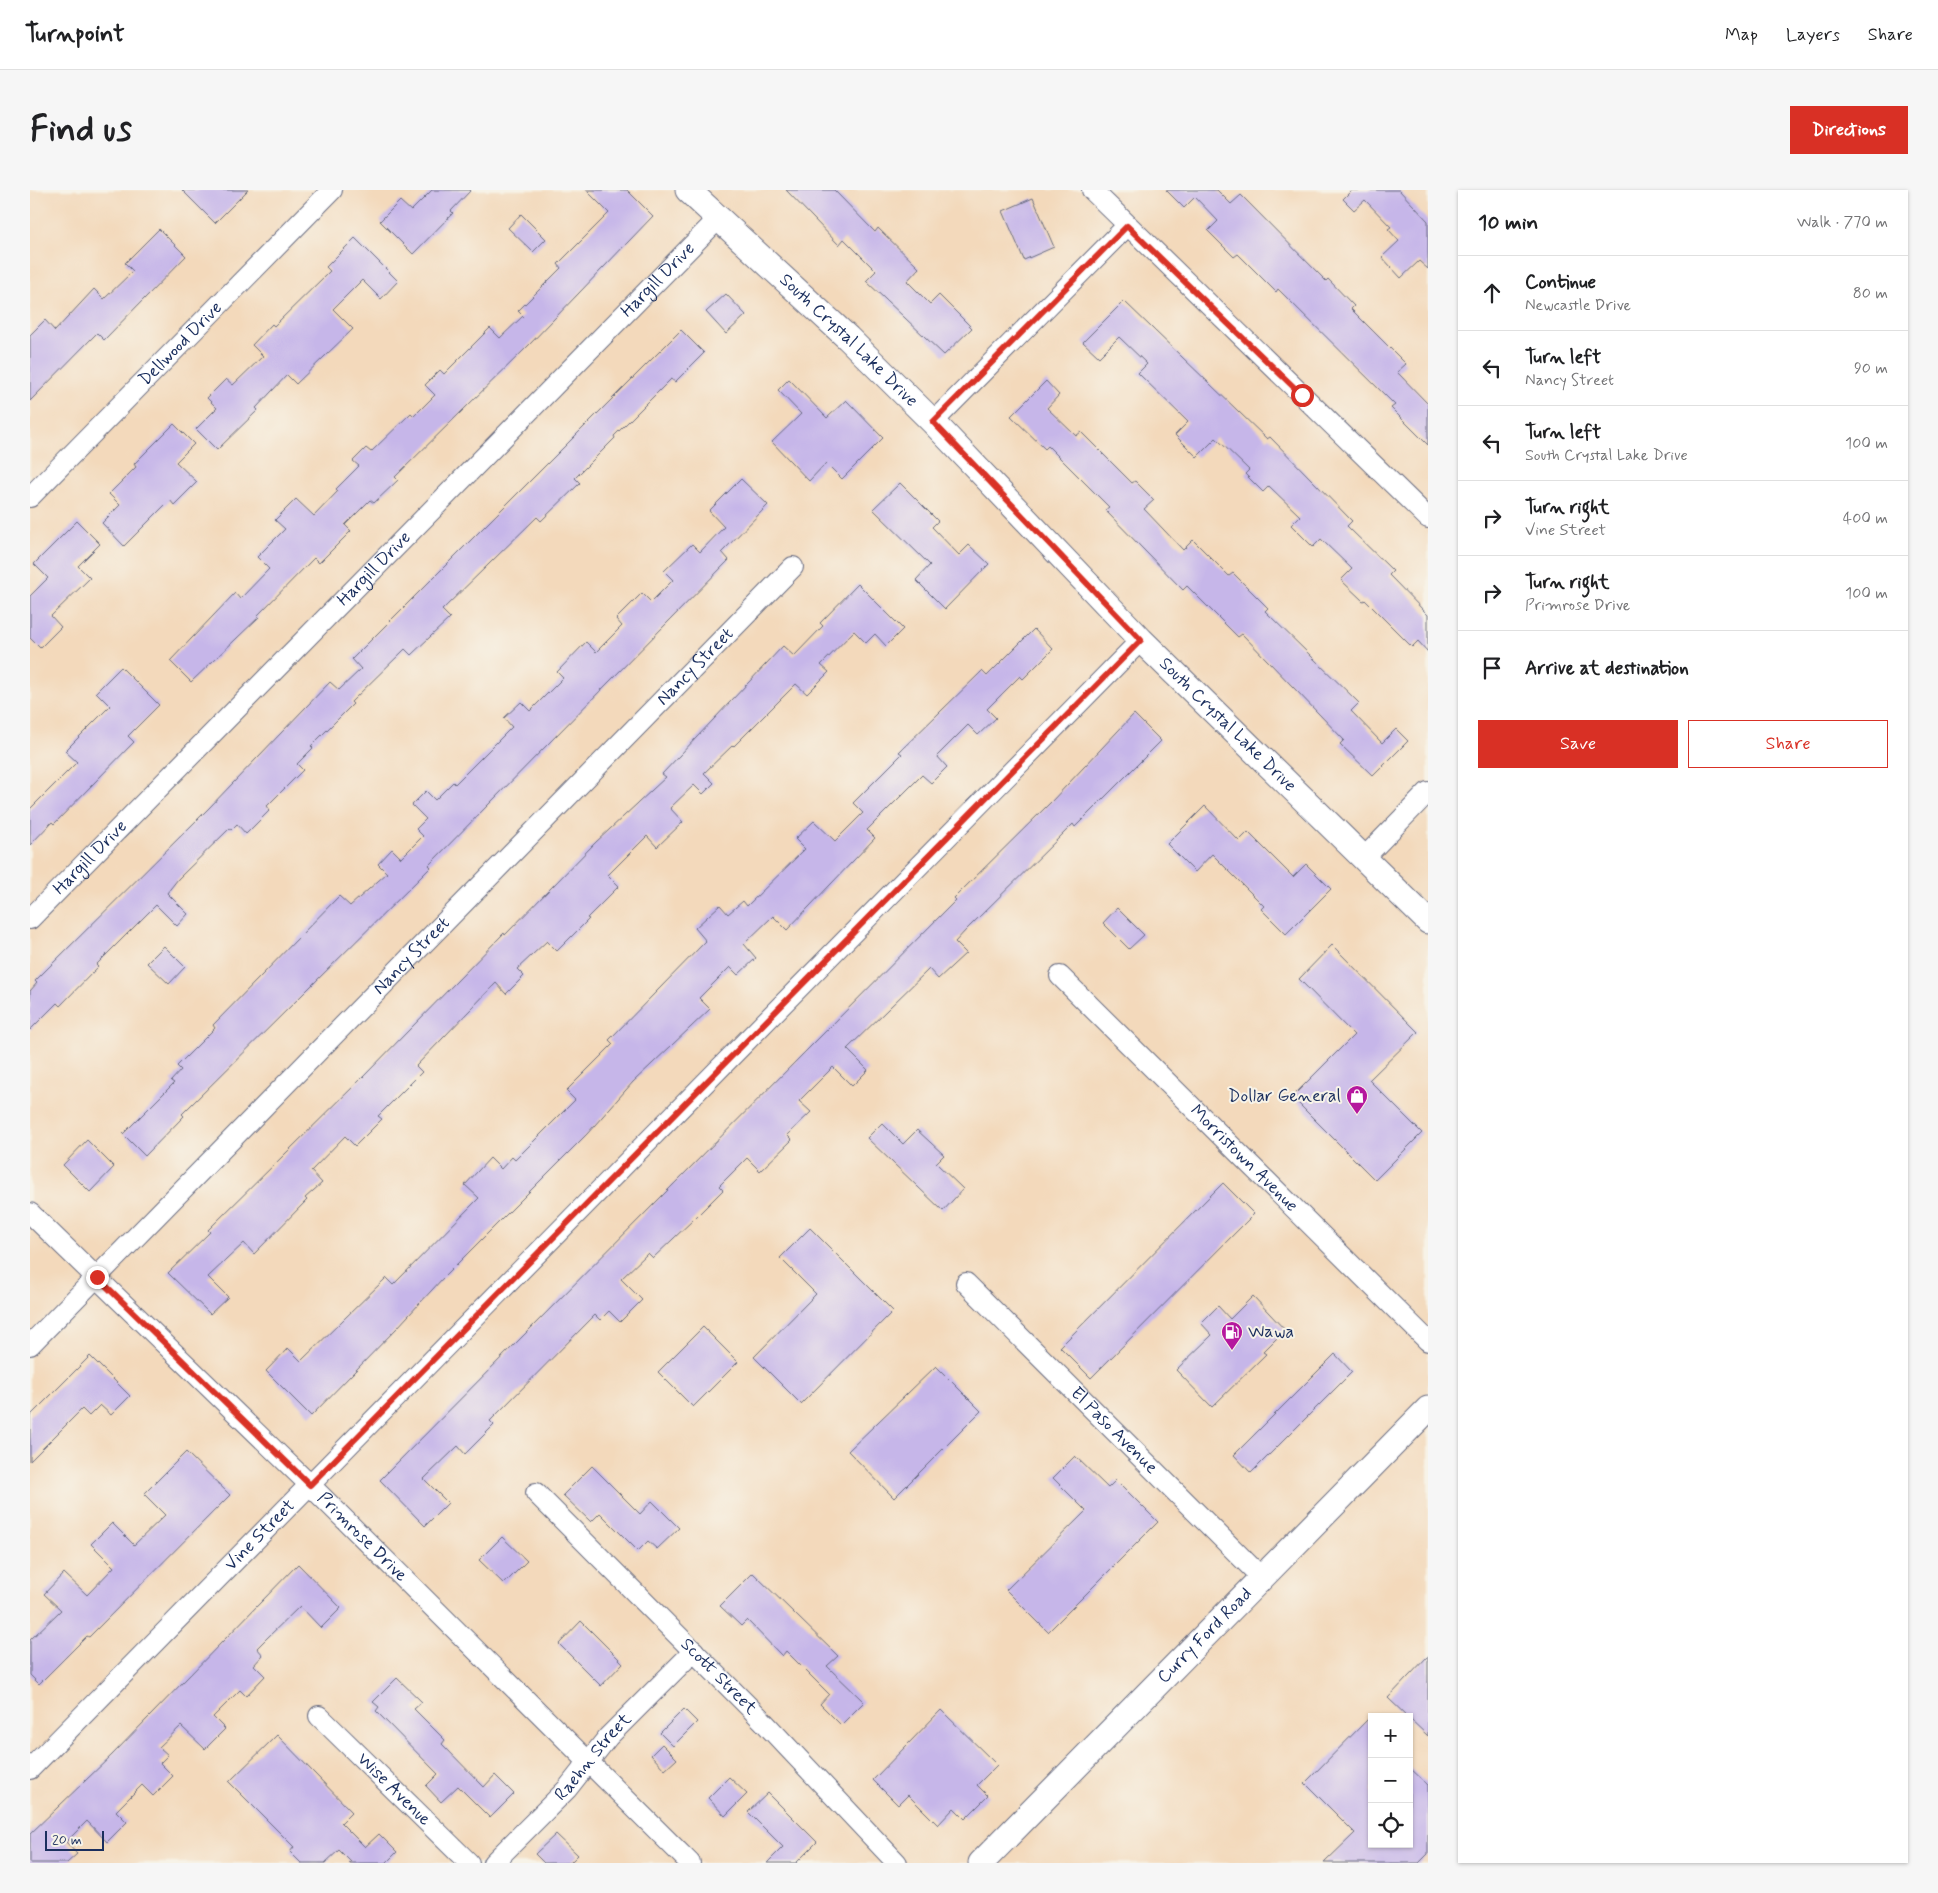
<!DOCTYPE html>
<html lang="en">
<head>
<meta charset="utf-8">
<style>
  :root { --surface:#fff; --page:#f6f6f6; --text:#202124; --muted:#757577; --line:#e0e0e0; --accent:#d93025 }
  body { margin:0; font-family:Mynerve,sans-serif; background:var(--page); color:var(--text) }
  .controls { position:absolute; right:15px; bottom:15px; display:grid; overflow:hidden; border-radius:0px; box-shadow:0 1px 4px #0004 }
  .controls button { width:45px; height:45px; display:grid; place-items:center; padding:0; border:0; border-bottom:1px solid var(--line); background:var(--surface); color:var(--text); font:25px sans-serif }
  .scale { position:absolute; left:15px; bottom:12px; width:59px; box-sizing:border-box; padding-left:5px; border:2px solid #1b2f5e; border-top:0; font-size:14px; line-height:18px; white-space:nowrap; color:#1b2f5e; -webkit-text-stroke:4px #f7f3e8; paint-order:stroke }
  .stop { position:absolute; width:15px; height:15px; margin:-11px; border:4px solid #d93025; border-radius:50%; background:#fff }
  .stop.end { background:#d93025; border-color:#fff; box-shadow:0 1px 5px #0008 }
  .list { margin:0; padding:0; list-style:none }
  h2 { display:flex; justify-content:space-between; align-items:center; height:65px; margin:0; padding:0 20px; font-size:21px }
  h2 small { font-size:16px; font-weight:400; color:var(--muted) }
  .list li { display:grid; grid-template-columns:32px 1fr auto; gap:15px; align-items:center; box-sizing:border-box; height:75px; padding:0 20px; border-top:1px solid var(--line) }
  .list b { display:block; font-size:19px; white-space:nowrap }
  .list p { margin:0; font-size:16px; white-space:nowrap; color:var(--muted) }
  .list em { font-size:16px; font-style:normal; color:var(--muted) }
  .actions { display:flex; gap:10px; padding:15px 20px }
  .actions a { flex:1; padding:11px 0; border:1px solid var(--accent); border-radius:0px; text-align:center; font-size:18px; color:var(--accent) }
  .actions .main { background:var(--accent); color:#fff }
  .icon { flex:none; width:28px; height:28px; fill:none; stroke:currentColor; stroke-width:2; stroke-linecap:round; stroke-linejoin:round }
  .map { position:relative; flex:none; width:1398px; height:1673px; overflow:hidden; border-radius:0px }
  header { display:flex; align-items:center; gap:30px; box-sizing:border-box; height:70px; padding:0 25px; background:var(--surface); border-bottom:1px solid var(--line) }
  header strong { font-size:24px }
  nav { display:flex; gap:28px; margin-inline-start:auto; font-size:18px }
  .intro { display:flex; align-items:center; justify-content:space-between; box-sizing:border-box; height:120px; padding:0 30px }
  h1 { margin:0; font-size:35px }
  .button { padding:12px 22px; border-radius:0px; background:var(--accent); color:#fff; font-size:18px; font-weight:700 }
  main { display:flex; gap:30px; padding:0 30px }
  aside { flex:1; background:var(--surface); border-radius:0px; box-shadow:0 1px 4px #0004 }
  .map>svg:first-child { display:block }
  .building { fill:#c6b6e9 }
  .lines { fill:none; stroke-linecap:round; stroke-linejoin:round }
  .minor-casing { stroke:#676a7f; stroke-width:22 }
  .tertiary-casing { stroke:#676a7f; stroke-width:27 }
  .minor { stroke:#fff; stroke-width:20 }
  .tertiary { stroke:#fff; stroke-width:25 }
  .route { stroke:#d93025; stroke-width:6 }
  .labels { text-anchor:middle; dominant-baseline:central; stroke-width:4; stroke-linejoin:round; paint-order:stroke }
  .street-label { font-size:18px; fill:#1b2f5e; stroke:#f7f3e8 }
  .poi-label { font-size:18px; fill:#1b2f5e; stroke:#f7f3e8; text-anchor:end }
</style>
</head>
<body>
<header>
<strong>Turnpoint</strong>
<nav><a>Map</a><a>Layers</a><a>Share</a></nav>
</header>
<div class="intro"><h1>Find us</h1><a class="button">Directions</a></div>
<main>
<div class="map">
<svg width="1398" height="1673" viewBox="0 0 1398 1673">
  <rect width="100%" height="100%" fill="#f7f3e8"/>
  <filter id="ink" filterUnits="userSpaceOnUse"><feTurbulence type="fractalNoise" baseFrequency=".02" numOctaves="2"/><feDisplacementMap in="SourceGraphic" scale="10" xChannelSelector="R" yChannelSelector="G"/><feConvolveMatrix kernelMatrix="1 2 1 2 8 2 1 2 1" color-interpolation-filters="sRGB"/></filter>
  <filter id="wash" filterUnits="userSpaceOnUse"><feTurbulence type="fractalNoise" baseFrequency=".0096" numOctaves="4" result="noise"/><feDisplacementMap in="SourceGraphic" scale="20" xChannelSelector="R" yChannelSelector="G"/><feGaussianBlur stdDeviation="1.12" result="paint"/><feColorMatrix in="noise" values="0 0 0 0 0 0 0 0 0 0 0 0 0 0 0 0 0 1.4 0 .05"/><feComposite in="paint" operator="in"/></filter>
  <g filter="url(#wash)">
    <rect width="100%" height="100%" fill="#f3d9bb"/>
    <g id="blocks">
      <path class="building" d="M 152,0 L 218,0 L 185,33 Z
        M 402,0 L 441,0 L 421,21 L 423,23 L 383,64 L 350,31 L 370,11 L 381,21 Z
        M 556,0 L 597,0 L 623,26 L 499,155 L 365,287 L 368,290 L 344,313 L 340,310 L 315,335 L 321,341 L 289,373 L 284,368 L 227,426 L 229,427 L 161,492 L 140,471 L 205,403 L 210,409 L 239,379 L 227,367 L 255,339 L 245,330 L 266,309 L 284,326 L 308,301 L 306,299 L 329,276 L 323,271 L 336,258 L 341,262 L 381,223 L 384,226 L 405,205 L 395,195 L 410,180 L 414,184 L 460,138 L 470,148 L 493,126 L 488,121 L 531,78 L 528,74 L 579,23 Z
        M 756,0 L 804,0 L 845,42 L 848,38 L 889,78 L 877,91 L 900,114 L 909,105 L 942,138 L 914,165 L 836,91 L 846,81 L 814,49 L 809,55 Z
        M 1136,0 L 1187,0 L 1201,14 L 1211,5 L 1296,91 L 1298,89 L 1324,116 L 1321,119 L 1376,174 L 1367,182 L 1398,214 L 1398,255 L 1361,218 L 1365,215 L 1248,99 L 1246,102 L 1208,64 L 1204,67 L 1178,41 L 1188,31 L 1165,7 L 1154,18 Z
        M 1322,0 L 1369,0 L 1398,31 L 1398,79 L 1389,71 L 1371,88 L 1352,67 L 1369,51 L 1358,39 L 1361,37 L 1335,10 L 1324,20 L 1313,9 Z
        M 1003,8 L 1024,57 L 994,70 L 973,21 Z
        M 491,24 L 516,49 L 503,62 L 478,38 Z
        M 129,39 L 156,66 L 74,150 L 67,143 L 0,211 L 0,145 L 15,130 L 25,141 L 64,99 L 74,109 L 103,81 L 95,73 Z
        M 325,48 L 368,91 L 351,109 L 332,90 L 303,119 L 323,139 L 266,194 L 257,185 L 226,218 L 228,220 L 187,260 L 166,239 L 187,218 L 177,208 L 196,189 L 203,195 L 233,166 L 222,155 L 242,134 L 244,136 L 300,81 L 296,77 Z
        M 696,104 L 716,125 L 696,144 L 676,122 Z
        M 1094,111 L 1237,249 L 1240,247 L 1322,331 L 1317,336 L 1363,381 L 1359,385 L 1398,425 L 1398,462 L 1388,451 L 1382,457 L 1335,410 L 1333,411 L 1311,390 L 1322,379 L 1291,349 L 1283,357 L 1261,335 L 1270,326 L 1239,296 L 1233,302 L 1215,284 L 1219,280 L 1186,248 L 1167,267 L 1145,245 L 1158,232 L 1108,183 L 1117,174 L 1089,147 L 1069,167 L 1053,152 Z
        M 651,140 L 674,163 L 645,192 L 641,189 L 584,246 L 585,248 L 545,288 L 550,293 L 511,331 L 507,327 L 412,420 L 420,428 L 381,465 L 375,459 L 321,512 L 323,514 L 281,556 L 283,558 L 267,574 L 273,580 L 237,616 L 240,620 L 216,644 L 207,634 L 201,640 L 200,638 L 148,689 L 137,703 L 158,724 L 147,736 L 126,715 L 66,775 L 68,777 L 30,816 L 27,813 L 0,840 L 0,801 L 7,793 L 5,791 L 179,618 L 300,492 L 309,500 L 331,479 L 322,469 Z
        M 759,189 L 797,228 L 816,210 L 853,248 L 812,289 L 796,273 L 779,291 L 742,252 L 771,224 L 748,200 Z
        M 1016,191 L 1029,205 L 1017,218 L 1046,246 L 1051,242 L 1102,293 L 1105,291 L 1124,310 L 1114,319 L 1153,360 L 1163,350 L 1199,386 L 1203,383 L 1238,418 L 1235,421 L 1329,513 L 1321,521 L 1352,553 L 1366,539 L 1378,551 L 1343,586 L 1310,554 L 1314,550 L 1212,444 L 1208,447 L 1157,396 L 1153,400 L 1075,320 L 1079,317 L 1018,256 L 1015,259 L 981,226 Z
        M 144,234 L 164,254 L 146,272 L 167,292 L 144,315 L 140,310 L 94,356 L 72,333 L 90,315 L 79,304 L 106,277 L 104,274 Z
        M 711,289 L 738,315 L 692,362 L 699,370 L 399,675 L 401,677 L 152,924 L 154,926 L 115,966 L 93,944 L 144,893 L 141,891 L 151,880 L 147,876 L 185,838 L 183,835 L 231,786 L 309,706 L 320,716 L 357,683 L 348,674 L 362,659 L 371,668 L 393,646 L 386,639 L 396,629 L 382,615 L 396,601 L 405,610 L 423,592 L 425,594 L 482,537 L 474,528 L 491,512 L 500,521 L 533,488 L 527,482 L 556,452 L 566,462 L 592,436 L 586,429 L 612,403 L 621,412 L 643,390 L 634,381 L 662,354 L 670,362 L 694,337 L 679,321 Z
        M 870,293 L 908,331 L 902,337 L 929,365 L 939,355 L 959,374 L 915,419 L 886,390 L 900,375 L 843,319 Z
        M 47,331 L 70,354 L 48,376 L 60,388 L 21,426 L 31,437 L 10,458 L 0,448 L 0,406 L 18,388 L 4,374 Z
        M 828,394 L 873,439 L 856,456 L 845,444 L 836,453 L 824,441 L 791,475 L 799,482 L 777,504 L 766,494 L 704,556 L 703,555 L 674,583 L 684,593 L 673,604 L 664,595 L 640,618 L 653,632 L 627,657 L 617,646 L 578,685 L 589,696 L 557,728 L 559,729 L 527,761 L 517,751 L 487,779 L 494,786 L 476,804 L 466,793 L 386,876 L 392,882 L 348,926 L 352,929 L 325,956 L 315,946 L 281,981 L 292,993 L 275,1008 L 277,1010 L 224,1064 L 214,1053 L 178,1087 L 198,1107 L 180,1124 L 138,1083 L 180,1042 L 178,1040 L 333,887 L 474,743 L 475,745 L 566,652 L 636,587 L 632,584 L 753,456 L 764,466 L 793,436 L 790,433 Z
        M 1004,439 L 1023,459 L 993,489 L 990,486 L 957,519 L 966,528 L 948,545 L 938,535 L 907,566 L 917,577 L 901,593 L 892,585 L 837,640 L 845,648 L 757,740 L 743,726 L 714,754 L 726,768 L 708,785 L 700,777 L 669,808 L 680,819 L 603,892 L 557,944 L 413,1088 L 367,1138 L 281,1226 L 236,1181 L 258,1158 L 271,1171 L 356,1088 L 363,1095 L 449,1008 L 435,995 L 460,968 L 471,979 L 482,967 L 485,970 L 545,910 L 536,901 L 583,854 L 579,850 L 676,751 L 665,738 L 690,715 L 698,724 L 713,711 L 717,716 L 775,659 L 765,649 L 784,631 L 805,651 L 833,623 L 823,613 L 872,564 L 869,562 L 952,481 L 957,486 Z
        M 91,477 L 129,515 L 98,546 L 104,552 L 24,634 L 22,632 L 0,655 L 0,619 L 47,572 L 35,561 L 80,516 L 66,502 Z
        M 1104,524 L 1131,551 L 1045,637 L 1043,634 L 936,740 L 925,752 L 936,763 L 908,789 L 899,779 L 817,859 L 838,880 L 822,896 L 803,877 L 769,911 L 781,922 L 757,945 L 762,950 L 730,981 L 717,968 L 689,996 L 693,1000 L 663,1030 L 623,1068 L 618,1063 L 591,1089 L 612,1110 L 590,1132 L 579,1121 L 570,1130 L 565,1125 L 460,1231 L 464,1235 L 435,1264 L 428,1256 L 394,1289 L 418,1313 L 395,1336 L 350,1290 L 926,710 L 924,708 L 1021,612 Z
        M 1175,616 L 1209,651 L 1218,642 L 1263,687 L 1276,674 L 1301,699 L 1256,744 L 1231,719 L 1234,716 L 1182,664 L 1165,682 L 1137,654 Z
        M 1087,718 L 1114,745 L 1099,759 L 1073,733 Z
        M 1302,755 L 1388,842 L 1339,890 L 1392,943 L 1345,990 L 1262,907 L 1324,845 L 1269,789 Z
        M 134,756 L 155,777 L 139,794 L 117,773 Z
        M 852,933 L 873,954 L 887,940 L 914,965 L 906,973 L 933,999 L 913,1021 L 837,948 Z
        M 57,950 L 84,977 L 60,1002 L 33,975 Z
        M 1193,993 L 1224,1024 L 1061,1188 L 1030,1157 Z
        M 780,1038 L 863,1121 L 771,1214 L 724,1167 L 786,1104 L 750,1068 Z
        M 1223,1106 L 1255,1140 L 1233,1162 L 1236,1164 L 1182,1217 L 1146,1180 L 1182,1145 L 1171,1133 L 1188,1116 L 1200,1129 Z
        M 673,1137 L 708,1172 L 663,1217 L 628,1182 Z
        M 1305,1164 L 1322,1182 L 1221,1283 L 1204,1265 Z
        M 60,1166 L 100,1206 L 81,1225 L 70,1215 L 59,1226 L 52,1219 L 0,1271 L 0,1226 Z
        M 906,1176 L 951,1221 L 864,1308 L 818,1261 Z
        M 156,1262 L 200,1305 L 59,1447 L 57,1446 L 9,1494 L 0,1485 L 0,1450 L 31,1420 L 14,1404 L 34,1383 L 57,1405 L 84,1377 L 61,1354 L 82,1333 L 104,1355 L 135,1325 L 114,1304 Z
        M 1045,1266 L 1078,1298 L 1086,1290 L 1128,1332 L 1018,1442 L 976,1400 L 1056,1321 L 1023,1288 Z
        M 562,1276 L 610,1324 L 622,1311 L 649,1338 L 627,1359 L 618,1351 L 608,1361 L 570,1323 L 561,1332 L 533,1305 Z
        M 472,1347 L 497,1371 L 474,1394 L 449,1370 Z
        M 268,1374 L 311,1418 L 291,1438 L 270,1416 L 237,1448 L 227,1458 L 233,1465 L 224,1475 L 235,1486 L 216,1506 L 210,1500 L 183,1527 L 195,1539 L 175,1559 L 151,1536 L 129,1557 L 138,1565 L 130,1573 L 143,1586 L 123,1606 L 112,1595 L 86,1621 L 97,1632 L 77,1652 L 57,1631 L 36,1652 L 47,1664 L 37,1673 L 0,1673 L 0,1644 L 82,1565 Z
        M 723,1383 L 808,1466 L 797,1476 L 834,1512 L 811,1535 L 790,1514 L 799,1504 L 756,1461 L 752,1466 L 717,1430 L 711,1436 L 690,1416 Z
        M 551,1431 L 593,1473 L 571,1496 L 529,1454 Z
        M 1398,1466 L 1398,1546 L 1358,1508 Z
        M 367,1488 L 392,1512 L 384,1519 L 415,1550 L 412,1554 L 454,1597 L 465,1585 L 484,1604 L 460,1628 L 428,1596 L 411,1612 L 396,1596 L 408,1584 L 346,1521 L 349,1517 L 343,1512 Z
        M 654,1519 L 667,1532 L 643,1556 L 630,1543 Z
        M 911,1520 L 967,1575 L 947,1595 L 958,1606 L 935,1629 L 924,1618 L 908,1635 L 878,1605 L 868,1615 L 843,1590 Z
        M 1342,1525 L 1342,1654 L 1379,1654 L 1379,1577 L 1398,1595 L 1398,1664 L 1389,1673 L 1294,1673 L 1325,1643 L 1275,1593 Z
        M 247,1545 L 322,1622 L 311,1633 L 335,1657 L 349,1644 L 367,1662 L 356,1673 L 319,1673 L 321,1672 L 309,1660 L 295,1673 L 271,1673 L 260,1662 L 264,1657 L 199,1592 Z
        M 632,1554 L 647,1569 L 635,1580 L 621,1565 Z
        M 699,1587 L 717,1604 L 695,1626 L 678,1608 Z
        M 738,1603 L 787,1652 L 766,1673 L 737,1673 L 753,1657 L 718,1622 Z
        M 526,1644 L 548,1665 L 540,1673 L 514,1673 L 505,1664 Z"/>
    </g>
  </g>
  <g filter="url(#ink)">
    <use href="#blocks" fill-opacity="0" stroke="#676a7f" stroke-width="1"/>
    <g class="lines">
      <g class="minor-casing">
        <g id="minor">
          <path d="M 1062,0 L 1398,328"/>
          <path d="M 903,232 L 1097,36"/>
          <path id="s1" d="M 0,307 L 302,0"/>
          <path d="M 1333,669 L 1398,602"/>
          <path id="s2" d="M 0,729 L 688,29"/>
          <path id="s3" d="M 1030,786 L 1398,1151"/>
          <path id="s4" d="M 0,1023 L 280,1295 L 660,1673"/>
          <path id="s5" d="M 936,1093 L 1232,1388"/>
          <path id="s6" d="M 0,1155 L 763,377"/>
          <path id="s7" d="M 506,1303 L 732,1530 L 867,1673"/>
          <path id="s8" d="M 289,1526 L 439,1673"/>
          <path id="s9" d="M 0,1579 L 1111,450"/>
          <path id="s10" d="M 463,1673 L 537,1599 L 578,1547 L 664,1461"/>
        </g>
      </g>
      <g class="tertiary-casing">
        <g id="tertiary">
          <path id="s11" d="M 658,0 L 818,148 L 903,232 L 1111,450 L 1398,731"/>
          <path id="s12" d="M 951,1673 L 1398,1219"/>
        </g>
      </g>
      <use href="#minor" class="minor"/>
      <use href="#tertiary" class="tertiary"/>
    </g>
  </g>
  <g class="lines" filter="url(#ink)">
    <path class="route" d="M 67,1087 L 280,1295 L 1111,450 L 903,232 L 1097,36 L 1272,205"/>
  </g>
  <defs>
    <g id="shop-pin" transform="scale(1.125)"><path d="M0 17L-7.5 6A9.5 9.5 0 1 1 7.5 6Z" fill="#b5179e" stroke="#f7f3e8"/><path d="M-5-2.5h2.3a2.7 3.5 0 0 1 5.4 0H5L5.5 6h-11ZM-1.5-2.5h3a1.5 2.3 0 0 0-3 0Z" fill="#fff"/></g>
    <g id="fuel-pin" transform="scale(1.125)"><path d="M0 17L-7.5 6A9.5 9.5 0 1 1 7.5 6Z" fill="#b5179e" stroke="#f7f3e8"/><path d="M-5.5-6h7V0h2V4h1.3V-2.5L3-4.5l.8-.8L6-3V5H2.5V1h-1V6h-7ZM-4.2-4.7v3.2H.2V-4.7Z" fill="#fff"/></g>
  </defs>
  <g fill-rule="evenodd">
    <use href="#shop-pin" x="1327" y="906"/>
    <use href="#fuel-pin" x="1202" y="1142"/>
  </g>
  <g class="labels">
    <g class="street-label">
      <text stroke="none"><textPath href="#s2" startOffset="896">Hargill Drive</textPath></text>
      <text stroke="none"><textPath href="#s11" startOffset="220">South Crystal Lake Drive</textPath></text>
      <text stroke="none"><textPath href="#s1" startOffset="215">Dellwood Drive</textPath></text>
      <text stroke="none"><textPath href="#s2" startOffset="491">Hargill Drive</textPath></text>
      <text stroke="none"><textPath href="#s6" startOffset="950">Nancy Street</textPath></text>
      <text stroke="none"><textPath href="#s11" startOffset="760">South Crystal Lake Drive</textPath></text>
      <text stroke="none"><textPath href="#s2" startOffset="86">Hargill Drive</textPath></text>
      <text stroke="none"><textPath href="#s6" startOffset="545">Nancy Street</textPath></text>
      <text stroke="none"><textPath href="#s3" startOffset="259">Morristown Avenue</textPath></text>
      <text stroke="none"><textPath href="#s5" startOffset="209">El Paso Avenue</textPath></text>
      <text stroke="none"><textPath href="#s9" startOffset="328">Vine Street</textPath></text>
      <text stroke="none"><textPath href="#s4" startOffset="464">Primrose Drive</textPath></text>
      <text stroke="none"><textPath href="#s12" startOffset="319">Curry Ford Road</textPath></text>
      <text stroke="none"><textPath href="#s7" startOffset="259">Scott Street</textPath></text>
      <text stroke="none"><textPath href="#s10" startOffset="146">Raehn Street</textPath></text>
      <text stroke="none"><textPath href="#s8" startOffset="105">Wise Avenue</textPath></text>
    </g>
    <g class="poi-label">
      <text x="1311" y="906">Dollar General</text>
      <text x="1218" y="1142" text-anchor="start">Wawa</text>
    </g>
  </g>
</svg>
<div class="controls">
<button>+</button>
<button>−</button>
<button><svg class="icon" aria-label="locate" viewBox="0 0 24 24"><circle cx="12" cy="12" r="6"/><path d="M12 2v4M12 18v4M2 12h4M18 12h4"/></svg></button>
</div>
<div class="scale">20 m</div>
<div class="stop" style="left:1272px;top:205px"></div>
<div class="stop end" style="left:67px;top:1087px"></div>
</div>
<aside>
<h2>10 min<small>Walk · 770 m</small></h2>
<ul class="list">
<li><svg class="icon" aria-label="ahead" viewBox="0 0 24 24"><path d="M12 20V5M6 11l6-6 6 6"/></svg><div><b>Continue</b><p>Newcastle Drive</p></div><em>80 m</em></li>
<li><svg class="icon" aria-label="left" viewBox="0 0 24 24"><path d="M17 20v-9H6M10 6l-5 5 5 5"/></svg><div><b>Turn left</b><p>Nancy Street</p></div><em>90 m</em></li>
<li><svg class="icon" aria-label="left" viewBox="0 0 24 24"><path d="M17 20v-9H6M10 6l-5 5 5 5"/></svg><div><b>Turn left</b><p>South Crystal Lake Drive</p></div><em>100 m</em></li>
<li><svg class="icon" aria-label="right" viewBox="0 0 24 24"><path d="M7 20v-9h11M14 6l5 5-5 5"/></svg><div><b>Turn right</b><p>Vine Street</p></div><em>400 m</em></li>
<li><svg class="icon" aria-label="right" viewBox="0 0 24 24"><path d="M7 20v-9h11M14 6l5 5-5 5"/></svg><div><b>Turn right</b><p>Primrose Drive</p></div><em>100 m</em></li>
<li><svg class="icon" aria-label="arrive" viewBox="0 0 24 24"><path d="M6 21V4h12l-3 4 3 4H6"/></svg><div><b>Arrive at destination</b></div></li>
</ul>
<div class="actions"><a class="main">Save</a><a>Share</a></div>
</aside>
</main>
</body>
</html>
